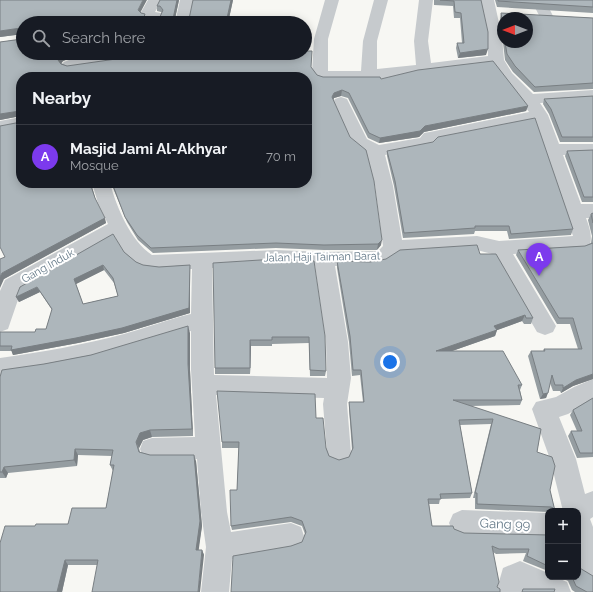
<!DOCTYPE html>
<html lang="en">
<head>
<meta charset="utf-8">
<style>
  :root { --surface:#171b24; --page:#242831; --text:#f1f3f6; --muted:#9ea1a6; --line:#363941; --accent:#7c3aed }
  body { margin:0; font-family:Raleway,sans-serif; background:var(--page); color:var(--text) }
  .controls { position:absolute; right:12px; bottom:12px; display:grid; overflow:hidden; border-radius:8px; box-shadow:0 2px 10px #0003 }
  .controls button { width:36px; height:36px; display:grid; place-items:center; padding:0; border:0; border-bottom:1px solid var(--line); background:var(--surface); color:var(--text); font:20px sans-serif }
  .compass { position:absolute; left:497px; top:12px; width:36px; height:36px; border-radius:50%; background:var(--surface); box-shadow:0 2px 10px #0003; rotate:270deg }
  .you { position:absolute; left:390px; top:362px; width:14px; height:14px; margin:-10px; border:3px solid #fff; border-radius:50%; background:#1a73e8; box-shadow:0 0 0 6px #1a73e833 }
  .badge { display:grid; place-items:center; width:26px; height:26px; border-radius:50%; background:var(--accent); color:#fff; font-size:13px; font-weight:700 }
  .pin { position:absolute; translate:-50% -33px; filter:drop-shadow(0 1px 2px #0008) }
  .pin::after { content:''; position:absolute; top:21px; width:14px; height:12px; background:inherit; clip-path:polygon(0 0,100% 0,50% 100%) }
  .list { margin:0; padding:0; list-style:none }
  h2 { display:flex; justify-content:space-between; align-items:center; height:52px; margin:0; padding:0 16px; font-size:17px }
  h2 small { font-size:13px; font-weight:400; color:var(--muted) }
  .list li { display:grid; grid-template-columns:26px 1fr auto; gap:12px; align-items:center; box-sizing:border-box; height:64px; padding:0 16px; border-top:1px solid var(--line) }
  .list b { display:block; font-size:15px; white-space:nowrap }
  .list p { margin:0; font-size:13px; white-space:nowrap; color:var(--muted) }
  .list em { font-size:13px; font-style:normal; color:var(--muted) }
  .icon { flex:none; width:22px; height:22px; fill:none; stroke:currentColor; stroke-width:2; stroke-linecap:round; stroke-linejoin:round }
  .map { position:relative; flex:none; width:593px; height:592px; overflow:hidden }
  .search { position:absolute; background:var(--surface); box-shadow:0 2px 10px #0003; left:16px; top:16px; width:296px; height:44px; display:flex; align-items:center; gap:10px; box-sizing:border-box; padding:0 14px; border-radius:22px; color:var(--muted); font-size:15px }
  .panel { position:absolute; background:var(--surface); box-shadow:0 2px 10px #0003; left:16px; top:72px; width:296px; height:116px; border-radius:16px }
  .map>svg:first-child { display:block }
  .lines { fill:none; stroke-linecap:round; stroke-linejoin:round }
  .street { fill:#c6cacd; fill-rule:evenodd }
  .wall { fill:#959da1; fill-rule:evenodd }
  .shaded-wall { fill:#797f83 }
  .building { fill:#adb6bb; stroke:#797f83; fill-rule:evenodd }
  .labels { text-anchor:middle; dominant-baseline:central; stroke-width:4; stroke-linejoin:round; paint-order:stroke }
  .street-label { font-size:11px; fill:#637887; stroke:#fff }
  .near-street-label { font-size:13px; fill:#637887; stroke:#fff }
</style>
</head>
<body>
<div class="map">
<svg width="593" height="592" viewBox="0 0 593 592">
  <rect width="100%" height="100%" fill="#f7f7f3"/>
  <g class="lines">
    <path class="street" d="M 148,0 L 162,0 L 155,12 L 161,13 L 163,16 L 160,23 L 146,23 L 148,18 L 142,17 L 140,14 Z
      M 180,0 L 194,0 L 189,23 L 175,23 Z
      M 325,0 L 339,0 L 328,39 L 328,71 L 361,71 L 363,41 L 374,0 L 388,0 L 377,41 L 377,69 L 416,65 L 414,41 L 419,0 L 433,0 L 428,41 L 431,63 L 488,56 L 488,37 L 480,0 L 494,0 L 502,37 L 504,60 L 512,73 L 533,94 L 593,90 L 593,100 L 540,103 L 548,115 L 559,144 L 593,144 L 593,154 L 563,155 L 581,204 L 593,204 L 593,218 L 586,218 C 590,229 593,237 589,248 L 582,250 L 513,254 L 556,326 L 553,332 L 545,335 L 537,332 L 492,254 L 477,250 L 398,255 C 383,271 356,266 335,266 L 348,342 L 351,378 L 347,404 L 351,453 L 348,461 L 339,464 L 330,461 L 327,453 L 323,404 L 324,398 L 216,395 L 227,512 L 231,532 L 291,523 L 301,527 L 304,536 L 301,545 L 291,549 L 232,559 L 229,592 L 201,592 L 206,547 L 201,512 L 197,459 L 152,460 L 143,457 L 140,449 L 143,441 L 152,438 L 195,437 L 191,370 L 191,331 C 168,336 146,346 124,352 C 83,364 42,371 0,376 L 0,358 C 42,352 83,345 124,334 C 147,328 168,319 191,314 L 192,269 C 172,270 147,275 131,261 C 124,255 120,245 115,237 L 21,291 L 8,329 L 0,332 L 0,291 L 5,280 L 108,224 L 98,203 L 92,183 L 110,183 C 117,208 130,240 152,255 L 276,250 L 324,252 L 378,251 L 383,246 L 375,186 L 367,155 C 364,149 356,148 351,142 L 333,102 L 335,99 L 341,97 L 347,99 L 367,139 L 379,145 L 420,138 L 424,133 L 430,132 L 529,112 C 518,95 503,82 492,65 L 369,80 L 323,81 L 318,79 L 312,72 L 314,39 ZM 534,121 L 573,236 L 499,241 L 477,236 L 402,240 L 393,186 L 385,155 L 432,146 L 436,141 ZM 276,264 L 315,266 L 326,342 L 327,378 L 214,375 L 212,268 Z
      M 531,0 L 545,0 L 553,16 L 551,19 L 546,20 L 541,19 Z
      M 125,53 L 260,53 L 263,56 L 260,59 L 255,61 L 152,58 L 69,70 L 64,68 L 61,65 L 64,62 L 69,60 Z
      M 21,117 L 21,127 L 0,131 L 0,121 Z
      M 593,379 L 593,400 L 568,414 L 559,417 L 576,459 L 585,494 L 593,491 L 593,517 L 590,519 L 593,527 L 593,580 L 583,576 L 578,563 L 578,511 L 563,511 L 550,459 L 532,409 L 536,402 L 556,397 L 574,387 Z
      M 462,510 L 548,513 L 548,539 L 462,536 L 453,532 L 449,523 L 453,514 Z
      M 520,561 L 548,573 L 548,577 L 556,577 L 567,582 L 571,592 L 496,592 L 503,568 Z"/>
  </g>
  <path class="wall" d="M 0,0 L 140,12 L 146,19 L 159,19 L 162,13 L 161,12 L 157,11 L 157,6 L 160,0 L 179,0 L 175,19 L 189,19 L 233,0 L 228,23 L 23,23 L 68,59 L 63,61 L 61,63 L 67,66 L 255,57 L 261,55 L 262,53 L 305,53 L 311,67 L 317,75 L 323,77 L 381,79 L 528,106 L 526,111 L 424,132 L 419,137 L 379,143 L 368,138 L 348,98 L 341,96 L 334,98 L 333,100 L 381,245 L 377,250 L 324,250 L 276,248 L 153,253 L 138,240 L 127,222 L 111,183 L 307,183 L 21,77 L 91,183 L 95,198 L 106,223 L 4,279 L 5,257 L 21,122 L 20,116 L 0,120 L 0,42 L 22,39 L 23,38 L 23,34 L 0,37 Z
    M 434,0 L 481,0 L 486,55 L 458,58 L 456,48 L 457,43 L 462,43 L 460,18 L 454,18 L 453,6 L 434,5 Z
    M 495,0 L 593,0 L 593,13 L 497,7 Z
    M 501,13 L 593,18 L 593,89 L 534,92 L 513,72 L 505,60 L 503,42 L 527,42 L 503,18 L 503,42 L 500,19 Z
    M 593,96 L 593,142 L 560,142 L 549,114 L 543,104 L 544,99 Z
    M 593,150 L 593,202 L 582,202 L 565,156 L 567,151 Z
    M 387,151 L 573,229 L 571,235 L 509,239 L 507,231 L 475,231 L 474,234 L 403,238 L 394,186 L 387,156 Z
    M 593,213 L 593,379 L 573,386 L 561,393 L 560,391 L 553,391 L 550,383 L 546,398 L 540,399 L 528,356 L 531,351 L 543,351 L 544,349 L 578,349 L 570,324 L 557,324 L 516,255 L 518,250 L 585,246 L 591,243 L 592,236 L 588,220 L 591,214 Z
    M 124,252 L 136,262 L 143,265 L 159,267 L 190,265 L 190,313 L 124,333 L 78,343 L 13,355 L 12,351 L 0,351 L 0,332 L 35,332 L 46,329 L 52,310 L 40,292 L 19,302 L 16,297 ZM 104,270 L 114,283 L 118,296 L 83,304 L 76,284 Z
    M 480,254 L 533,318 L 531,324 L 524,324 L 522,321 L 497,330 L 495,336 L 452,351 L 522,385 L 520,390 L 522,400 L 520,405 L 470,406 L 541,429 L 537,452 L 550,490 L 555,511 L 548,512 L 475,509 L 475,498 L 473,498 L 491,424 L 460,425 L 472,493 L 470,498 L 440,499 L 439,504 L 429,504 L 432,526 L 454,529 L 464,533 L 548,535 L 548,571 L 523,561 L 526,553 L 496,554 L 493,552 L 291,546 L 302,542 L 305,534 L 302,526 L 291,522 L 232,530 L 231,526 L 237,490 L 239,448 L 222,448 L 222,442 L 316,418 L 329,456 L 339,460 L 349,457 L 352,450 L 349,408 L 349,402 L 363,402 L 360,375 L 352,376 L 349,342 L 337,268 L 337,261 L 370,262 Z
    M 276,259 L 326,371 L 325,376 L 310,376 L 309,343 L 272,344 L 272,346 L 251,346 L 250,374 L 215,374 L 215,368 Z
    M 190,333 L 190,370 L 193,436 L 152,437 L 143,440 L 139,448 L 140,452 L 150,455 L 196,461 L 202,526 L 198,550 L 202,550 L 204,555 L 97,565 L 68,565 L 62,592 L 0,592 L 35,526 L 68,524 L 106,508 L 113,471 L 110,465 L 112,456 L 78,455 L 77,466 L 8,473 L 6,478 L 0,478 L 0,377 L 44,364 L 91,355 Z
    M 593,398 L 593,457 L 577,458 L 568,436 L 571,431 L 577,431 L 570,415 L 573,410 Z
    M 560,577 L 578,577 L 593,592 L 575,592 L 572,590 L 568,581 Z"/>
  <path class="shaded-wall" d="M 143,0 L 147,0 L 139,15 L 138,10 Z
    M 177,0 L 179,0 L 174,23 L 173,19 Z
    M 231,0 L 233,0 L 228,23 L 226,23 Z
    M 21,28 L 23,34 L 0,37 L 0,31 Z
    M 488,49 L 486,55 L 458,58 L 460,53 Z
    M 67,53 L 113,53 L 68,59 L 63,61 L 60,65 L 58,60 L 61,56 Z
    M 342,90 L 341,96 L 334,98 L 332,103 L 332,97 L 334,93 Z
    M 528,106 L 526,111 L 424,132 L 419,137 L 379,143 L 380,138 L 425,126 Z
    M 20,111 L 21,116 L 0,120 L 0,114 Z
    M 105,218 L 106,223 L 4,279 L 0,288 L 0,277 L 2,273 Z
    M 382,240 L 381,245 L 377,250 L 378,244 Z
    M 103,265 L 104,270 L 76,284 L 74,279 Z
    M 190,265 L 190,313 L 124,333 L 78,343 L 13,355 L 11,350 Z
    M 37,287 L 40,292 L 19,302 L 16,297 Z
    M 525,315 L 522,321 L 492,332 L 494,326 Z
    M 188,326 L 190,333 L 190,370 L 193,436 L 192,429 L 188,364 Z
    M 497,330 L 495,336 L 435,357 L 436,351 Z
    M 250,340 L 251,346 L 250,374 Z
    M 593,374 L 593,379 L 573,386 L 561,393 L 563,388 L 576,380 Z
    M 548,393 L 546,398 L 540,399 L 543,394 Z
    M 150,430 L 152,437 L 143,440 L 139,448 L 136,442 L 140,433 Z
    M 75,449 L 78,455 L 77,466 L 74,460 Z
    M 194,455 L 196,461 L 202,526 L 198,555 L 196,550 Z
    M 4,467 L 8,473 L 6,478 L 2,472 Z
    M 202,550 L 204,555 L 200,592 L 198,592 Z
    M 65,560 L 68,565 L 62,592 L 57,592 Z"/>
  <path class="building" d="M 0,0 L 143,0 L 138,10 L 141,13 L 145,14 L 144,17 L 145,19 L 159,19 L 163,10 L 160,6 L 157,6 L 160,0 L 177,0 L 173,19 L 189,19 L 193,0 L 231,0 L 226,23 L 23,23 L 23,53 L 70,53 L 67,53 L 61,56 L 58,60 L 61,64 L 67,66 L 151,54 L 255,57 L 261,55 L 262,53 L 305,53 L 305,51 L 312,51 L 311,67 L 317,75 L 323,77 L 380,77 L 381,79 L 418,70 L 493,61 L 528,106 L 425,126 L 420,131 L 380,138 L 369,133 L 349,93 L 342,90 L 334,93 L 332,97 L 350,137 L 366,150 L 374,181 L 382,240 L 378,244 L 324,245 L 276,243 L 151,248 L 137,235 L 125,217 L 112,183 L 307,183 L 307,77 L 21,77 L 21,183 L 90,183 L 95,198 L 105,218 L 2,273 L 0,277 L 0,259 L 5,257 L 0,247 L 0,126 L 21,122 L 20,111 L 0,114 L 0,42 L 22,39 L 23,38 L 23,30 L 21,28 L 0,31 Z
    M 440,0 L 481,0 L 488,32 L 488,49 L 460,53 L 457,43 L 464,43 L 461,13 L 455,12 L 454,1 Z
    M 498,0 L 593,0 L 593,7 L 498,1 Z
    M 501,13 L 593,18 L 593,83 L 535,87 L 515,66 L 507,54 L 505,42 L 527,42 L 527,18 L 503,18 L 503,27 Z
    M 593,96 L 593,137 L 562,137 L 551,109 L 544,99 Z
    M 535,118 L 573,229 L 511,234 L 509,226 L 475,226 L 475,228 L 404,233 L 395,181 L 387,151 L 433,142 L 438,137 Z
    M 593,150 L 593,197 L 584,197 L 567,151 Z
    M 593,213 L 593,223 L 591,214 Z
    M 113,234 L 124,252 L 136,262 L 143,265 L 159,267 L 190,265 L 189,308 L 122,328 L 76,338 L 11,350 L 12,346 L 0,346 L 0,332 L 35,332 L 36,329 L 46,329 L 52,309 L 37,287 L 16,297 L 20,287 ZM 103,265 L 113,278 L 118,296 L 83,304 L 74,279 Z
    M 593,243 L 593,374 L 576,380 L 563,388 L 563,385 L 555,385 L 552,375 L 548,393 L 543,394 L 531,351 L 545,351 L 544,349 L 582,349 L 573,318 L 559,318 L 518,250 L 585,246 Z
    M 477,245 L 480,254 L 496,254 L 533,318 L 526,318 L 525,315 L 494,326 L 497,330 L 436,351 L 503,351 L 522,385 L 518,385 L 522,400 L 453,400 L 541,429 L 537,452 L 552,457 L 555,466 L 550,490 L 555,511 L 553,511 L 553,508 L 551,507 L 477,504 L 477,493 L 475,493 L 493,419 L 459,420 L 472,493 L 440,494 L 441,499 L 428,499 L 432,526 L 453,526 L 454,529 L 464,533 L 548,535 L 548,566 L 527,556 L 529,549 L 499,549 L 492,546 L 499,582 L 497,587 L 500,589 L 500,592 L 231,592 L 233,556 L 291,546 L 302,542 L 306,532 L 302,521 L 291,517 L 231,526 L 230,490 L 237,490 L 239,442 L 222,442 L 217,391 L 315,394 L 316,418 L 323,418 L 326,448 L 329,456 L 339,460 L 349,457 L 353,448 L 349,402 L 364,402 L 361,370 L 353,370 L 350,336 L 337,261 L 370,262 L 386,259 L 400,250 Z
    M 276,259 L 314,261 L 325,336 L 326,371 L 310,370 L 309,337 L 272,337 L 272,340 L 250,340 L 250,368 L 215,368 L 213,263 Z
    M 188,326 L 188,364 L 192,429 L 150,430 L 140,433 L 136,442 L 139,452 L 150,455 L 194,455 L 200,521 L 196,550 L 202,550 L 198,592 L 92,592 L 98,560 L 65,560 L 57,592 L 0,592 L 0,543 L 5,526 L 35,526 L 36,524 L 68,524 L 72,508 L 106,508 L 114,465 L 110,465 L 113,450 L 75,449 L 74,460 L 4,467 L 2,472 L 0,472 L 0,377 L 2,370 L 44,364 L 91,355 Z
    M 593,398 L 593,453 L 580,453 L 571,431 L 582,431 L 573,410 Z
    M 578,567 L 593,576 L 593,592 L 587,592 L 576,586 L 572,577 L 578,577 Z
    M 523,589 L 555,589 L 554,592 L 522,592 Z"/>
  <g class="labels">
    <g class="street-label">
      <text transform="translate(322 257) rotate(-1)">Jalan Haji Taiman Barat</text>
      <text transform="translate(48 266) rotate(-29)">Gang Induk</text>
    </g>
    <g class="near-street-label">
      <text transform="translate(505 524) rotate(2)">Gang 99</text>
    </g>
  </g>
</svg>
<div class="controls">
<button>+</button>
<button>−</button>
</div>
<svg class="compass" viewBox="-18 -18 36 36"><path d="M0-13l5 13h-10z" fill="#e53935"/><path d="M0 13l5-13h-10z" fill="#9ea1a6"/></svg>
<div class="you"></div>
<div class="pin badge" style="left:539px;top:276px">A</div>
<div class="search"><svg class="icon" aria-label="search" viewBox="0 0 24 24"><circle cx="10" cy="10" r="6"/><path d="M15 15l6 6"/></svg>Search here</div>
<section class="panel">
<h2>Nearby<small></small></h2>
<ul class="list">
<li><span class="badge">A</span><div><b>Masjid Jami Al-Akhyar</b><p>Mosque</p></div><em>70 m</em></li>
</ul>
</section>
</div>
</body>
</html>
